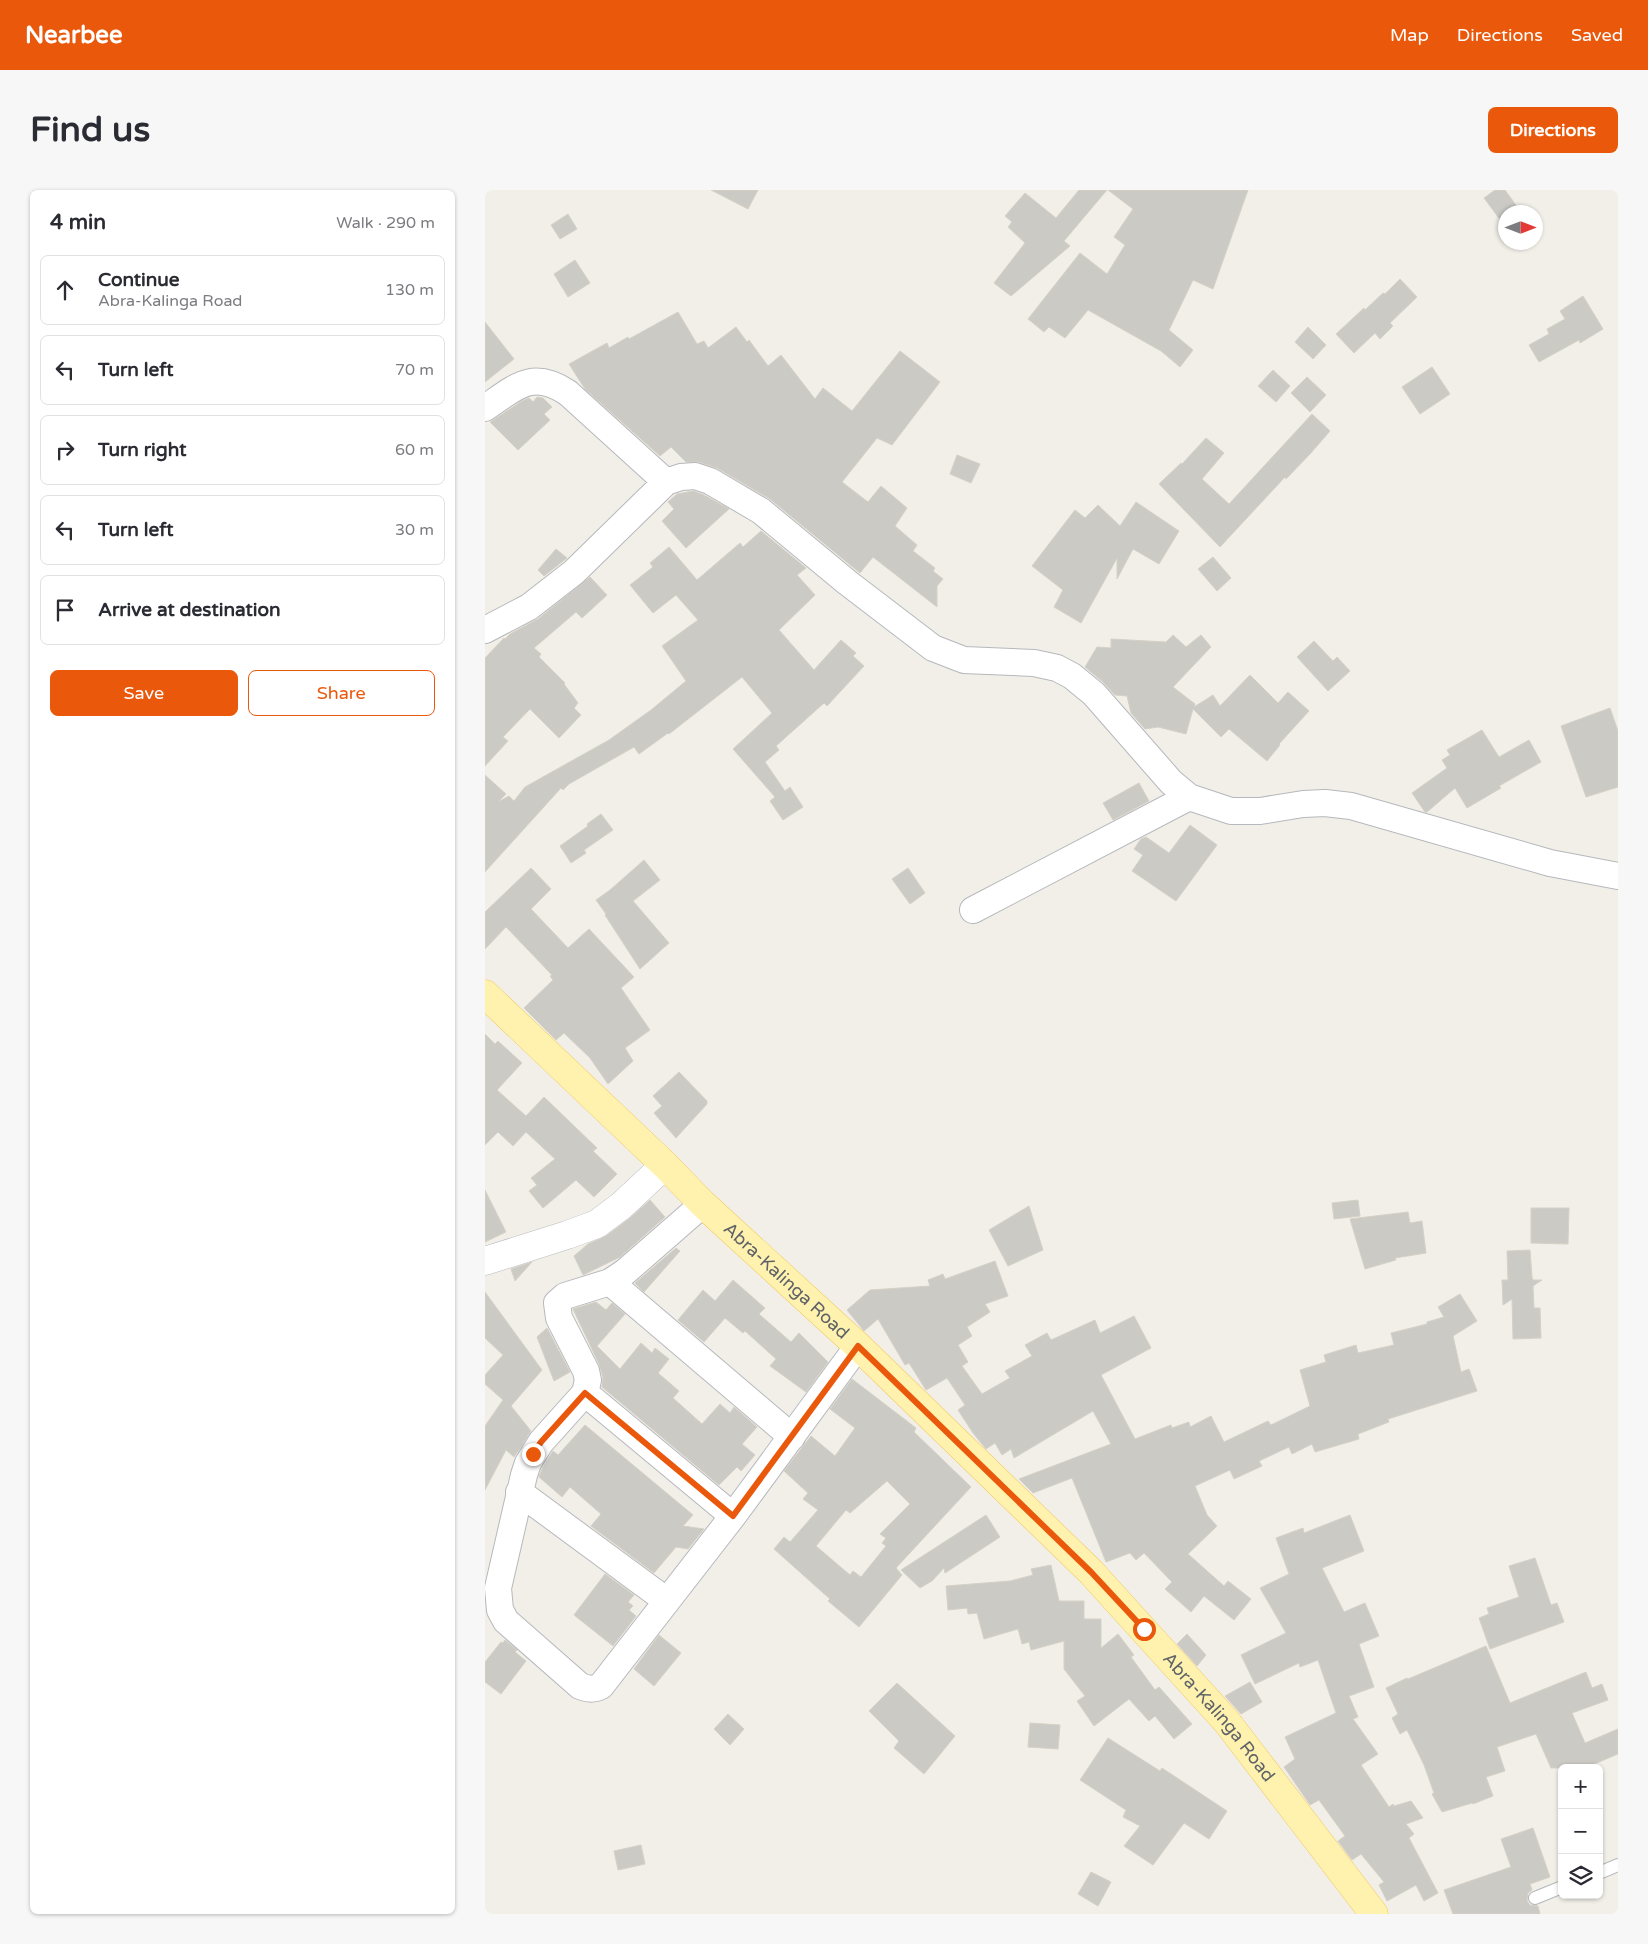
<!DOCTYPE html>
<html lang="en">
<head>
<meta charset="utf-8">
<style>
  :root { --surface:#fff; --page:#f7f7f7; --text:#2b2b33; --muted:#7c7c81; --line:#e1e1e2; --accent:#ea580c }
  body { margin:0; font-family:"Varela Round",sans-serif; background:var(--page); color:var(--text) }
  .controls { position:absolute; right:15px; bottom:15px; display:grid; overflow:hidden; border-radius:8px; box-shadow:0 1px 4px #0004 }
  .controls button { width:45px; height:45px; display:grid; place-items:center; padding:0; border:0; border-bottom:1px solid var(--line); background:var(--surface); color:var(--text); font:25px sans-serif }
  .compass { position:absolute; left:1013px; top:15px; width:45px; height:45px; border-radius:50%; background:var(--surface); box-shadow:0 1px 4px #0004; rotate:90deg }
  .stop { position:absolute; width:15px; height:15px; margin:-11px; border:4px solid #ea580c; border-radius:50%; background:#fff }
  .stop.end { background:#ea580c; border-color:#fff; box-shadow:0 1px 5px #0008 }
  .list { margin:0; padding:0; list-style:none }
  h2 { display:flex; justify-content:space-between; align-items:center; height:65px; margin:0; padding:0 20px; font-size:21px }
  h2 small { font-size:16px; font-weight:400; color:var(--muted) }
  .list li { display:grid; grid-template-columns:32px 1fr auto; gap:15px; align-items:center; box-sizing:border-box; height:70px; margin:0 10px 10px; padding:0 10px; border:1px solid var(--line); border-radius:8px }
  .list b { display:block; font-size:19px; white-space:nowrap }
  .list p { margin:0; font-size:16px; white-space:nowrap; color:var(--muted) }
  .list em { font-size:16px; font-style:normal; color:var(--muted) }
  .actions { display:flex; gap:10px; padding:15px 20px }
  .actions a { flex:1; padding:11px 0; border:1px solid var(--accent); border-radius:8px; text-align:center; font-size:18px; color:var(--accent) }
  .actions .main { background:var(--accent); color:#fff }
  .icon { flex:none; width:28px; height:28px; fill:none; stroke:currentColor; stroke-width:2; stroke-linecap:round; stroke-linejoin:round }
  .map { position:relative; flex:none; width:1133px; height:1724px; overflow:hidden; border-radius:8px }
  header { display:flex; align-items:center; gap:30px; box-sizing:border-box; height:70px; padding:0 25px; background:var(--accent); color:#fff }
  header strong { font-size:24px }
  nav { display:flex; gap:28px; margin-inline-start:auto; font-size:18px }
  .intro { display:flex; align-items:center; justify-content:space-between; box-sizing:border-box; height:120px; padding:0 30px }
  h1 { margin:0; font-size:35px }
  .button { padding:12px 22px; border-radius:8px; background:var(--accent); color:#fff; font-size:18px; font-weight:700 }
  main { display:flex; gap:30px; padding:0 30px }
  aside { flex:1; background:var(--surface); border-radius:8px; box-shadow:0 1px 4px #0004 }
  .map>svg:first-child { display:block }
  .building { fill:#cccac5; stroke:#d6d1c6; fill-rule:evenodd }
  .lines { fill:none; stroke-linecap:round; stroke-linejoin:round }
  .lane-casing { stroke:#b5b8bc; stroke-width:14 }
  .street-casing { stroke:#b5b8bc; stroke-width:28 }
  .secondary-casing { stroke:#b6babf; stroke-width:29 }
  .primary-casing { stroke:#f2c960; stroke-width:29 }
  .lane { stroke:#fff; stroke-width:12 }
  .street { stroke:#fff; stroke-width:26 }
  .secondary { stroke:#fff; stroke-width:28 }
  .primary { stroke:#fff2af; stroke-width:28 }
  .route { stroke:#ea580c; stroke-width:6 }
  .labels { text-anchor:middle; dominant-baseline:central; stroke-width:5; stroke-linejoin:round; paint-order:stroke }
  .street-label { font-size:18px; fill:#5f6368; stroke:#fff }
</style>
</head>
<body>
<header>
<strong>Nearbee</strong>
<nav><a>Map</a><a>Directions</a><a>Saved</a></nav>
</header>
<div class="intro"><h1>Find us</h1><a class="button">Directions</a></div>
<main>
<aside>
<h2>4 min<small>Walk · 290 m</small></h2>
<ul class="list">
<li><svg class="icon" aria-label="ahead" viewBox="0 0 24 24"><path d="M12 20V5M6 11l6-6 6 6"/></svg><div><b>Continue</b><p>Abra-Kalinga Road</p></div><em>130 m</em></li>
<li><svg class="icon" aria-label="left" viewBox="0 0 24 24"><path d="M17 20v-9H6M10 6l-5 5 5 5"/></svg><div><b>Turn left</b></div><em>70 m</em></li>
<li><svg class="icon" aria-label="right" viewBox="0 0 24 24"><path d="M7 20v-9h11M14 6l5 5-5 5"/></svg><div><b>Turn right</b></div><em>60 m</em></li>
<li><svg class="icon" aria-label="left" viewBox="0 0 24 24"><path d="M17 20v-9H6M10 6l-5 5 5 5"/></svg><div><b>Turn left</b></div><em>30 m</em></li>
<li><svg class="icon" aria-label="arrive" viewBox="0 0 24 24"><path d="M6 21V4h12l-3 4 3 4H6"/></svg><div><b>Arrive at destination</b></div></li>
</ul>
<div class="actions"><a class="main">Save</a><a>Share</a></div>
</aside>
<div class="map">
<svg width="1133" height="1724" viewBox="0 0 1133 1724">
  <rect width="100%" height="100%" fill="#f1efe8"/>
  <path class="building" d="M 226,0 L 273,0 L 263,19 Z
    M 594,0 L 622,0 L 579,51 L 585,56 L 526,106 L 509,93 L 540,53 L 523,37 L 527,32 L 520,26 L 540,3 L 571,28 Z
    M 623,0 L 763,0 L 728,99 L 708,90 L 684,140 L 708,160 L 695,177 L 676,161 L 603,120 L 580,148 L 564,137 L 559,142 L 543,129 L 595,63 L 622,84 L 640,55 L 629,47 L 648,19 Z
    M 1010,0 L 1020,0 L 1033,18 L 1027,22 L 1020,22 L 1020,28 L 1016,31 L 999,8 Z
    M 83,24 L 92,39 L 75,49 L 66,35 Z
    M 90,70 L 105,93 L 83,107 L 69,84 Z
    M 915,89 L 932,107 L 905,133 L 908,136 L 895,149 L 890,143 L 869,163 L 851,144 L 879,118 L 880,120 L 898,103 L 900,104 Z
    M 1098,106 L 1118,139 L 1095,153 L 1094,150 L 1054,172 L 1044,155 L 1064,144 L 1062,139 L 1080,129 L 1075,121 Z
    M 193,122 L 212,154 L 219,151 L 223,158 L 251,137 L 262,152 L 264,150 L 283,176 L 296,165 L 330,209 L 338,198 L 367,221 L 415,161 L 455,192 L 407,255 L 392,248 L 357,292 L 383,312 L 396,296 L 422,318 L 410,336 L 432,355 L 428,361 L 450,378 L 448,381 L 458,389 L 452,396 L 452,417 L 388,367 L 375,383 L 285,309 L 232,278 L 214,272 L 201,272 L 186,257 L 175,266 L 100,199 L 84,174 L 122,153 L 124,158 L 143,147 L 144,149 Z
    M 0,132 L 29,169 L 0,192 Z
    M 823,137 L 841,155 L 828,169 L 810,152 Z
    M 947,177 L 965,204 L 935,224 L 917,197 Z
    M 788,180 L 805,196 L 791,212 L 773,196 Z
    M 822,187 L 841,205 L 825,222 L 806,203 Z
    M 52,207 L 58,208 L 67,217 L 59,224 L 65,230 L 33,260 L 5,232 L 37,211 L 44,208 L 48,212 Z
    M 827,224 L 845,241 L 825,264 L 801,289 L 800,287 L 735,357 L 674,294 L 696,273 L 697,274 L 721,248 L 739,263 L 717,289 L 744,314 Z
    M 472,265 L 495,274 L 486,293 L 465,284 Z
    M 208,301 L 219,305 L 244,319 L 201,358 L 177,331 L 189,319 L 183,312 L 192,304 Z
    M 651,312 L 694,341 L 674,374 L 648,359 L 632,389 L 632,368 L 596,433 L 569,417 L 578,400 L 547,376 L 590,320 L 600,328 L 613,315 L 635,336 Z
    M 276,341 L 321,378 L 312,385 L 330,405 L 294,440 L 329,480 L 356,450 L 371,463 L 368,466 L 379,476 L 342,516 L 339,513 L 291,556 L 294,560 L 280,572 L 300,601 L 305,597 L 318,617 L 298,630 L 285,611 L 290,607 L 248,559 L 287,523 L 257,487 L 184,544 L 183,543 L 154,564 L 149,557 L 84,594 L 78,600 L 76,598 L 0,682 L 0,585 L 21,604 L 13,612 L 24,606 L 29,611 L 40,597 L 124,550 L 166,520 L 201,491 L 177,456 L 213,430 L 191,405 L 168,423 L 145,395 L 168,377 L 165,373 L 184,357 L 212,390 L 255,353 L 258,357 Z
    M 71,359 L 82,368 L 59,386 L 53,380 Z
    M 728,367 L 746,388 L 732,401 L 713,379 Z
    M 105,387 L 122,405 L 97,428 L 91,422 L 49,458 L 56,464 L 54,467 L 80,493 L 79,494 L 93,513 L 89,518 L 96,525 L 74,548 L 45,519 L 18,547 L 23,551 L 0,576 L 0,468 L 19,448 L 20,449 L 25,444 L 53,429 Z
    M 688,445 L 701,457 L 716,445 L 726,457 L 688,497 L 710,514 L 709,517 L 728,505 L 735,516 L 765,485 L 793,513 L 803,502 L 824,521 L 794,554 L 795,555 L 782,571 L 744,539 L 736,547 L 708,519 L 701,544 L 673,537 L 660,539 L 646,523 L 642,506 L 630,505 L 618,492 L 600,477 L 612,457 L 626,458 L 626,449 L 681,452 Z
    M 829,451 L 848,471 L 852,467 L 865,481 L 843,501 L 812,467 Z
    M 1125,518 L 1133,541 L 1133,597 L 1101,607 L 1076,536 Z
    M 997,540 L 1014,567 L 1044,550 L 1056,572 L 1014,596 L 1016,598 L 982,618 L 970,598 L 942,622 L 940,622 L 927,603 L 962,578 L 957,570 L 965,565 L 962,560 Z
    M 654,593 L 664,611 L 628,630 L 618,613 Z
    M 116,624 L 128,640 L 99,660 L 101,663 L 86,673 L 75,656 L 103,636 L 102,634 Z
    M 705,635 L 732,655 L 691,711 L 647,681 L 658,665 L 649,659 L 656,649 L 661,647 L 684,663 Z
    M 159,670 L 175,690 L 148,711 L 184,753 L 155,779 L 120,725 L 121,724 L 111,710 L 125,700 Z
    M 46,678 L 66,699 L 46,719 L 83,758 L 104,739 L 149,787 L 136,798 L 165,840 L 140,858 L 148,871 L 123,894 L 105,868 L 79,843 L 71,850 L 39,818 L 68,790 L 65,786 L 67,785 L 21,737 L 0,759 L 0,722 Z
    M 423,678 L 440,703 L 425,714 L 407,689 Z
    M 0,844 L 10,854 L 13,851 L 37,873 L 12,900 L 41,926 L 59,907 L 112,958 L 108,961 L 132,984 L 109,1007 L 91,990 L 58,1018 L 44,1001 L 52,995 L 46,988 L 70,969 L 41,942 L 28,956 L 13,942 L 0,955 Z
    M 194,882 L 222,911 L 222,914 L 191,948 L 169,923 L 177,916 L 168,906 Z
    M 0,1000 L 21,1042 L 0,1052 Z
    M 165,1010 L 180,1027 L 135,1067 L 98,1085 L 89,1066 L 103,1054 L 121,1046 L 145,1028 Z
    M 873,1010 L 875,1026 L 849,1029 L 847,1013 Z
    M 544,1016 L 558,1060 L 523,1076 L 504,1040 Z
    M 1046,1018 L 1084,1018 L 1083,1054 L 1046,1053 Z
    M 923,1022 L 925,1033 L 937,1031 L 941,1063 L 910,1068 L 911,1070 L 880,1079 L 865,1029 Z
    M 191,1058 L 195,1061 L 159,1102 L 150,1093 Z
    M 1045,1060 L 1047,1087 L 1048,1090 L 1057,1090 L 1048,1096 L 1049,1118 L 1055,1118 L 1056,1148 L 1028,1149 L 1027,1109 L 1018,1115 L 1017,1090 L 1023,1090 L 1022,1061 Z
    M 510,1071 L 523,1106 L 500,1114 L 505,1122 L 482,1137 L 487,1146 L 473,1155 L 483,1172 L 477,1176 L 497,1204 L 525,1188 L 520,1181 L 547,1166 L 540,1155 L 562,1143 L 566,1150 L 610,1130 L 615,1143 L 649,1126 L 666,1158 L 616,1185 L 650,1249 L 686,1235 L 687,1238 L 704,1232 L 705,1237 L 726,1226 L 739,1252 L 783,1231 L 786,1235 L 825,1216 L 815,1180 L 841,1172 L 839,1165 L 871,1155 L 873,1163 L 909,1155 L 906,1143 L 942,1134 L 942,1132 L 959,1127 L 953,1117 L 975,1104 L 992,1131 L 968,1146 L 976,1182 L 984,1179 L 992,1201 L 903,1229 L 904,1232 L 873,1244 L 874,1249 L 830,1262 L 827,1254 L 807,1264 L 804,1257 L 774,1271 L 777,1276 L 749,1289 L 745,1280 L 710,1296 L 722,1325 L 732,1336 L 703,1364 L 739,1396 L 743,1391 L 766,1409 L 749,1430 L 719,1406 L 706,1422 L 680,1399 L 687,1392 L 659,1363 L 651,1370 L 645,1363 L 621,1372 L 587,1288 L 548,1303 L 534,1289 L 626,1254 L 608,1221 L 529,1268 L 526,1259 L 517,1265 L 510,1253 L 501,1259 L 488,1243 L 473,1220 L 480,1215 L 462,1188 L 441,1200 L 424,1173 L 420,1175 L 393,1129 L 379,1141 L 362,1120 L 385,1100 L 445,1096 L 443,1090 L 458,1084 L 460,1089 Z
    M 47,1072 L 30,1091 L 26,1079 Z
    M 248,1090 L 280,1118 L 274,1124 L 306,1152 L 314,1143 L 343,1172 L 321,1202 L 285,1176 L 291,1169 L 260,1141 L 258,1143 L 240,1128 L 219,1152 L 193,1130 L 218,1100 L 230,1111 Z
    M 0,1102 L 57,1180 L 26,1216 L 46,1241 L 29,1267 L 21,1260 L 0,1300 L 0,1236 L 18,1210 L 0,1194 L 0,1185 L 18,1165 L 0,1148 Z
    M 111,1112 L 121,1120 L 127,1113 L 140,1124 L 112,1156 L 135,1179 L 156,1153 L 167,1163 L 170,1158 L 184,1169 L 173,1183 L 194,1201 L 188,1208 L 217,1234 L 235,1214 L 245,1223 L 249,1217 L 272,1237 L 257,1254 L 270,1265 L 256,1281 L 252,1277 L 234,1295 L 117,1197 L 118,1187 L 114,1174 L 88,1119 Z
    M 62,1138 L 85,1182 L 69,1191 L 52,1147 Z
    M 367,1189 L 431,1238 L 429,1242 L 486,1297 L 411,1378 L 417,1385 L 374,1437 L 343,1411 L 345,1409 L 289,1359 L 299,1347 L 305,1352 L 333,1320 L 318,1309 L 323,1303 L 299,1281 L 326,1246 L 350,1266 L 370,1238 L 345,1219 ZM 402,1291 L 425,1314 L 395,1344 L 401,1348 L 397,1353 L 401,1356 L 376,1387 L 368,1381 L 365,1385 L 331,1356 L 361,1320 L 365,1323 Z
    M 100,1235 L 208,1325 L 198,1336 L 219,1339 L 203,1359 L 191,1357 L 169,1383 L 106,1336 L 116,1324 L 85,1297 L 77,1307 L 54,1287 L 57,1279 L 68,1261 L 73,1265 Z
    M 501,1325 L 515,1347 L 460,1383 L 459,1378 L 447,1391 L 435,1398 L 416,1380 Z
    M 865,1325 L 879,1361 L 837,1378 L 859,1422 L 880,1413 L 894,1446 L 874,1454 L 889,1497 L 864,1506 L 873,1527 L 868,1529 L 893,1564 L 876,1575 L 904,1617 L 908,1614 L 909,1616 L 926,1611 L 938,1628 L 921,1634 L 929,1644 L 924,1648 L 953,1703 L 939,1711 L 931,1695 L 902,1711 L 894,1695 L 899,1692 L 876,1664 L 867,1670 L 853,1651 L 860,1646 L 834,1610 L 825,1615 L 799,1577 L 810,1569 L 800,1547 L 851,1523 L 833,1470 L 815,1477 L 814,1473 L 770,1494 L 756,1465 L 801,1443 L 775,1398 L 804,1384 L 791,1348 L 818,1338 L 819,1343 Z
    M 1050,1368 L 1066,1415 L 1072,1413 L 1079,1432 L 1005,1459 L 994,1428 L 1004,1424 L 1002,1418 L 1034,1407 L 1024,1376 Z
    M 566,1375 L 574,1411 L 599,1411 L 599,1429 L 616,1429 L 616,1458 L 633,1444 L 649,1465 L 646,1467 L 670,1500 L 674,1497 L 707,1534 L 689,1549 L 670,1526 L 664,1531 L 644,1509 L 609,1536 L 592,1511 L 600,1506 L 579,1479 L 579,1451 L 546,1460 L 544,1452 L 537,1454 L 533,1439 L 499,1449 L 492,1423 L 483,1424 L 482,1418 L 463,1420 L 461,1396 L 525,1391 L 548,1385 L 546,1379 Z
    M 120,1384 L 149,1405 L 143,1412 L 148,1416 L 144,1420 L 151,1426 L 128,1456 L 89,1425 Z
    M 702,1444 L 721,1465 L 712,1476 L 692,1454 Z
    M 174,1445 L 196,1463 L 169,1496 L 149,1479 Z
    M 20,1450 L 32,1460 L 30,1462 L 41,1471 L 16,1504 L 0,1492 L 0,1472 L 16,1452 L 18,1453 Z
    M 1001,1456 L 1025,1513 L 1101,1482 L 1107,1498 L 1117,1494 L 1123,1510 L 1087,1523 L 1100,1553 L 1133,1539 L 1133,1564 L 1100,1578 L 1066,1578 L 1051,1544 L 1012,1557 L 1020,1581 L 1001,1587 L 1008,1606 L 988,1614 L 987,1613 L 957,1622 L 947,1604 L 949,1603 L 939,1575 L 922,1540 L 915,1544 L 907,1528 L 913,1524 L 901,1498 L 922,1488 L 923,1489 Z
    M 765,1492 L 777,1512 L 756,1524 L 740,1506 Z
    M 412,1493 L 470,1546 L 439,1584 L 409,1558 L 414,1551 L 384,1521 Z
    M 243,1524 L 259,1539 L 245,1555 L 229,1539 Z
    M 545,1533 L 575,1535 L 573,1559 L 543,1557 Z
    M 623,1548 L 675,1581 L 677,1578 L 742,1621 L 724,1649 L 699,1633 L 668,1675 L 639,1656 L 655,1636 L 638,1627 L 641,1620 L 595,1590 Z
    M 1048,1638 L 1065,1687 L 1045,1694 L 1047,1700 L 1043,1703 L 1042,1711 L 1045,1715 L 1053,1716 L 1055,1724 L 968,1724 L 959,1700 L 1026,1677 L 1016,1649 Z
    M 156,1655 L 160,1674 L 133,1680 L 129,1661 Z
    M 606,1682 L 626,1692 L 613,1716 L 593,1704 Z"/>
  <g class="lines">
    <g class="lane-casing">
      <path id="lane" d="M 1114,1683 L 1133,1675
        M 1050,1708 L 1077,1697"/>
    </g>
    <g class="street-casing">
      <path id="street" d="M 0,218 C 31,197 47,179 83,203 L 181,292
        M 0,440 L 44,417 L 89,382 L 181,292 L 196,287 L 210,286 L 225,291 L 276,321 L 363,393 L 448,458 L 479,470 L 549,473 L 572,478 L 587,486 L 609,504 L 686,592 L 704,607 L 746,621 L 775,621 L 818,614 L 840,613 L 866,616 L 1065,673 L 1133,686
        M 488,720 L 704,607
        M 218,1014 L 140,1082 L 125,1092 L 80,1106 L 72,1113 L 74,1128 L 101,1181 L 103,1190 L 100,1203 L 56,1252 L 43,1273 L 39,1285 L 13,1398 L 15,1420 L 21,1431 L 95,1496 C 103,1499 108,1500 116,1496 L 248,1326 L 373,1156
        M 125,1092 L 307,1247
        M 100,1203 L 248,1326
        M 34,1302 L 182,1411"/>
    </g>
    <g class="secondary-casing">
      <path id="secondary" d="M 0,1071 L 82,1045 L 112,1034 L 136,1016 L 180,975"/>
    </g>
    <g class="primary-casing">
      <g id="primary">
        <path id="s1" d="M 0,804 L 180,975 L 218,1014 L 373,1156 L 606,1382 L 742,1532 L 889,1724"/>
      </g>
    </g>
    <use href="#lane" class="lane"/>
    <use href="#street" class="street"/>
    <use href="#secondary" class="secondary"/>
    <use href="#primary" class="primary"/>
  </g>
  <g class="lines">
    <path class="route" d="M 48,1264 L 56,1252 L 100,1203 L 248,1326 L 373,1156 L 606,1382 L 659,1439"/>
  </g>
  <g class="labels">
    <g class="street-label">
      <text stroke="none"><textPath href="#s1" startOffset="416">Abra-Kalinga Road</textPath></text>
      <text stroke="none"><textPath href="#s1" startOffset="1031">Abra-Kalinga Road</textPath></text>
    </g>
  </g>
</svg>
<div class="controls">
<button>+</button>
<button>−</button>
<button><svg class="icon" aria-label="layers" viewBox="0 0 24 24"><path d="M12 4l9 5-9 5-9-5zM3 14l9 5 9-5"/></svg></button>
</div>
<svg class="compass" viewBox="-18 -18 36 36"><path d="M0-13l5 13h-10z" fill="#e53935"/><path d="M0 13l5-13h-10z" fill="#7c7c81"/></svg>
<div class="stop" style="left:659px;top:1439px"></div>
<div class="stop end" style="left:48px;top:1264px"></div>
</div>
</main>
</body>
</html>
